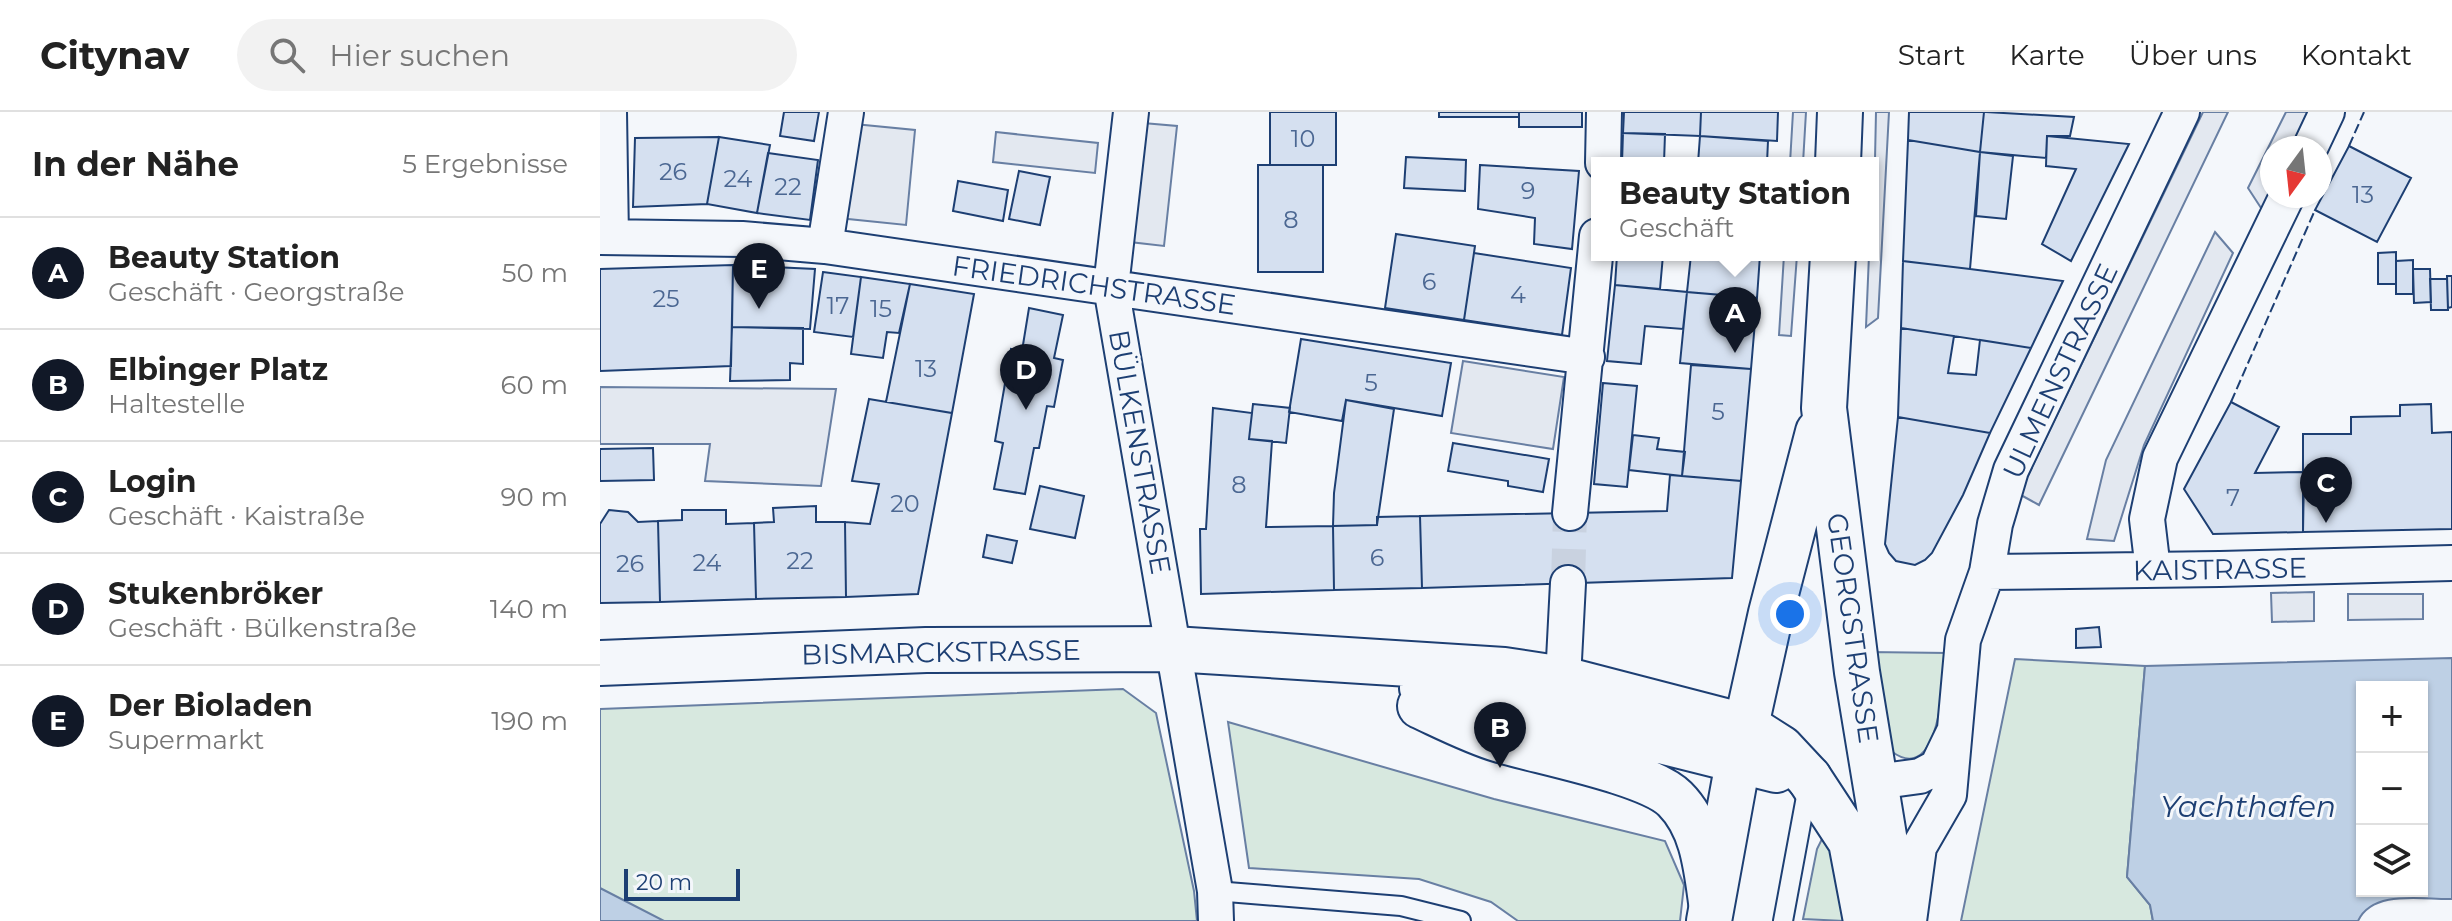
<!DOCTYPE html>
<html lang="de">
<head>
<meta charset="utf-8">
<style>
  :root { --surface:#fff; --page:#f2f2f2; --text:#222; --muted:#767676; --line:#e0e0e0; --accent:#111827 }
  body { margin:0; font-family:Montserrat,sans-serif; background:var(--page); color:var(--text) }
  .controls { position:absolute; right:24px; bottom:24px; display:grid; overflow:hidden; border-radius:0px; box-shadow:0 2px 6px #0004 }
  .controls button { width:72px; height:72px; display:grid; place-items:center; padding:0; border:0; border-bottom:2px solid var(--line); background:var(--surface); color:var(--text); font:40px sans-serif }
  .compass { position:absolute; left:1660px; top:24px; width:72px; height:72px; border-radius:50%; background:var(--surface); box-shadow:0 2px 6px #0004; rotate:195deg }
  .scale { position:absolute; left:24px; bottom:20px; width:116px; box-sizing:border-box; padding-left:8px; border:4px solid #1d3f73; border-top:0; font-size:22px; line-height:28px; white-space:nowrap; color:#1d3f73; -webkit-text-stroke:6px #f4f7fb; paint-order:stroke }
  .you { position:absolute; left:1190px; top:502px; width:28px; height:28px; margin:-20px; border:6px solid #fff; border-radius:50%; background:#1a73e8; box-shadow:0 0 0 12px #1a73e833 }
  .badge { display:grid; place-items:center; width:52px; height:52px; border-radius:50%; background:var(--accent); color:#fff; font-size:26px; font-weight:700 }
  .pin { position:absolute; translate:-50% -66px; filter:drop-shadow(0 2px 4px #0008) }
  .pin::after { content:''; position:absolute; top:42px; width:28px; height:24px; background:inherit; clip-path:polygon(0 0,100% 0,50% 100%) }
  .popup { position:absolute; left:991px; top:45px; width:288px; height:104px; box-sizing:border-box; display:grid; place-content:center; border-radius:0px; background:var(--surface); filter:drop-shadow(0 2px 6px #0005); font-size:26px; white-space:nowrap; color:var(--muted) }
  .popup b { font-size:30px; color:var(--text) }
  .popup::after { content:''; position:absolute; left:50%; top:100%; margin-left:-16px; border:16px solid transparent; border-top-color:var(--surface) }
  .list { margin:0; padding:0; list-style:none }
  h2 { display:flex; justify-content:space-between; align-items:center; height:104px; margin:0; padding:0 32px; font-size:34px }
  h2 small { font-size:26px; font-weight:400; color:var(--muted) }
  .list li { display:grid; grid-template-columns:52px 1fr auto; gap:24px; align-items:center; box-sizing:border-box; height:112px; padding:0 32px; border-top:2px solid var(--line) }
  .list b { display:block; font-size:30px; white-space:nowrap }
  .list p { margin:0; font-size:26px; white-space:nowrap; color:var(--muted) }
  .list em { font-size:26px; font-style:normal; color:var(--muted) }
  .icon { flex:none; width:44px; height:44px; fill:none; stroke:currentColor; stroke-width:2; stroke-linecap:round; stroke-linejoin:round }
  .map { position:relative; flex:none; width:1852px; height:809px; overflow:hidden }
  header { display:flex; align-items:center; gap:48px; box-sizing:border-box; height:112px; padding:0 40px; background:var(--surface); border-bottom:2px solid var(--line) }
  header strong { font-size:38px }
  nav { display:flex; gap:44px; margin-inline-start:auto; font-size:28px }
  .search { width:560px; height:72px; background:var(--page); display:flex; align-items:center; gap:20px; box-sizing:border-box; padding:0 28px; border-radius:44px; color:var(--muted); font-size:30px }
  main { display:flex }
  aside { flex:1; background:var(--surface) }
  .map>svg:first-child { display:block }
  .green { fill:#d7e8df; stroke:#687fa3; stroke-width:2 }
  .parking { fill:#e3e8f0; stroke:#687fa3; stroke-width:2 }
  .water { fill:#bed0e5; stroke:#687fa3; stroke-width:2; fill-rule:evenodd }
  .building { fill:#d5e0f0; stroke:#1d3f73; stroke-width:2 }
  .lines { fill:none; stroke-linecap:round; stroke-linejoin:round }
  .street-tunnel { stroke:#c9d2e0; stroke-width:34; stroke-dasharray:34 17; stroke-linecap:butt }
  .lane-casing { stroke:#1d3f73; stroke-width:22 }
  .street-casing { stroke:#1d3f73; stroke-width:38 }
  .secondary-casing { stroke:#1d3f73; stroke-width:48 }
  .primary-casing { stroke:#1d3f73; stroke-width:48 }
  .lane { stroke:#f4f7fb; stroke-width:18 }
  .street { stroke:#f4f7fb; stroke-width:34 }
  .secondary { stroke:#f4f7fb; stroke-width:44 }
  .primary { stroke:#f4f7fb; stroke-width:44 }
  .fence { stroke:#1d3f73; stroke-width:2; stroke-dasharray:10 4; stroke-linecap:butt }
  .labels { text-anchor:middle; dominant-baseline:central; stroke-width:6; stroke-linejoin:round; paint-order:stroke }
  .number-label { font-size:24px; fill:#4b6792 }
  .street-label { font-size:28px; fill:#1d3f73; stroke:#f4f7fb }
  .water-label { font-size:30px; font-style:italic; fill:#1d3f73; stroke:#f4f7fb }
</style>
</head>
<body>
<header>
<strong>Citynav</strong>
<div class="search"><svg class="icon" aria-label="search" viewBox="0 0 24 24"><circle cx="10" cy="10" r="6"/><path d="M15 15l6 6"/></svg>Hier suchen</div>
<nav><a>Start</a><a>Karte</a><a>Über uns</a><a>Kontakt</a></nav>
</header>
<main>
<aside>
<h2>In der Nähe<small>5 Ergebnisse</small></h2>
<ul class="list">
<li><span class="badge">A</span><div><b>Beauty Station</b><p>Geschäft · Georgstraße</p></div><em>50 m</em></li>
<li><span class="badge">B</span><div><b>Elbinger Platz</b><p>Haltestelle</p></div><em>60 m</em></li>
<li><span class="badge">C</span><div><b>Login</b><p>Geschäft · Kaistraße</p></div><em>90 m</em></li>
<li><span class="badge">D</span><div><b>Stukenbröker</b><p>Geschäft · Bülkenstraße</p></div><em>140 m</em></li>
<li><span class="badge">E</span><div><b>Der Bioladen</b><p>Supermarkt</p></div><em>190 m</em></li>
</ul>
</aside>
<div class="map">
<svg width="1852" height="809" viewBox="0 0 1852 809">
  <rect width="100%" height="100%" fill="#f4f7fb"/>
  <path class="green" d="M 1268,540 L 1348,541 C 1343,568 1340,676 1291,639 Z
    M 1415,547 L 1545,554 L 1527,765 L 1550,793 L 1553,809 L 1361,809 Z
    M 523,577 L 556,601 L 594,779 L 597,809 L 0,809 L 0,597 Z
    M 628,610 L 894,687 L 1065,729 L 1084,773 L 1080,809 L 918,809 L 891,790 L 819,767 L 649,756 Z
    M 1222,727 L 1227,727 L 1232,731 L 1244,809 L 1203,807 L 1217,737 Z"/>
  <path class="parking" d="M 1193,0 L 1206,0 L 1203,51 L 1190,51 Z
    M 1276,0 L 1289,0 L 1278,206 L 1266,215 L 1269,143 L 1273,143 Z
    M 1603,0 L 1628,0 L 1439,393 L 1419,382 Z
    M 1686,0 L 1711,0 L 1694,36 L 1672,36 L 1672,80 L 1663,99 L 1648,76 Z
    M 244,11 L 315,18 L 306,113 L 229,105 Z
    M 543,11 L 577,14 L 564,134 L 530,130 Z
    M 396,20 L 498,31 L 495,61 L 393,50 Z
    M 1615,120 L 1633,141 L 1544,333 L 1514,429 L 1487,427 L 1506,348 Z
    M 1184,143 L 1197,143 L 1191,224 L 1179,223 Z
    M 863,249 L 964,265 L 953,337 L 851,321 Z
    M 0,275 L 236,277 L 221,374 L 105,369 L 110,332 L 0,332 Z
    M 1714,480 L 1714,509 L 1672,510 L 1671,481 Z
    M 1748,482 L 1823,482 L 1823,507 L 1748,508 Z"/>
  <path class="water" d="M 1852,546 L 1852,787 C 1823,788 1773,777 1758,809 L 1553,809 L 1550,793 L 1527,765 L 1545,554 ZM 1762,575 L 1822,575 L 1822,779 L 1762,779 Z
    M 0,776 L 64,809 L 0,809 Z"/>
  <path class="building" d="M 184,0 L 219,0 L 214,29 L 180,24 Z
    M 670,0 L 736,0 L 736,53 L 670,53 Z
    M 839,0 L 919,0 L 919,5 L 839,5 Z
    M 919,0 L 982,0 L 982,15 L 919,15 Z
    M 1024,0 L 1101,0 L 1100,24 L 1023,21 Z
    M 1101,0 L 1178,0 L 1177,29 L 1100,24 Z
    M 1309,0 L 1384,0 L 1380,40 L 1308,28 Z
    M 1384,0 L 1386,0 L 1474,5 L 1470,24 L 1447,24 L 1446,46 L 1380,40 Z
    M 1023,21 L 1065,22 L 1064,51 L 1022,51 Z
    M 1100,24 L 1168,29 L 1167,51 L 1098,51 Z
    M 1447,24 L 1529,32 L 1471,149 L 1442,132 L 1476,57 L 1446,54 Z
    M 119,25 L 170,33 L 157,101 L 107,92 Z
    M 119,25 L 107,92 L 33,95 L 35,26 Z
    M 1308,28 L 1380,40 L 1370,157 L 1303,149 Z
    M 1749,34 L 1811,66 L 1777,130 L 1715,98 Z
    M 1380,40 L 1413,44 L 1406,107 L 1376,104 Z
    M 168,41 L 218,48 L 210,108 L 157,101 Z
    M 806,45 L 866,48 L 865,79 L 804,76 Z
    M 658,53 L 723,53 L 723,160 L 658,160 Z
    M 880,53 L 979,59 L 972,137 L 934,132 L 935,106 L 878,97 Z
    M 419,59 L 450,65 L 440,113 L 409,107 Z
    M 358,69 L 408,78 L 403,109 L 353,99 Z
    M 796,122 L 875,134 L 864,208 L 785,196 Z
    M 1796,140 L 1796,172 L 1778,172 L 1778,141 Z
    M 874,141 L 971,156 L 962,223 L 864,208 Z
    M 1017,143 L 1063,143 L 1060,177 L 1015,173 Z
    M 1091,143 L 1160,143 L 1157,186 L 1087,180 Z
    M 1813,148 L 1813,182 L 1796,182 L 1796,149 Z
    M 1303,149 L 1370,157 L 1463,169 L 1431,236 L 1301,216 Z
    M 133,153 L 131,254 L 0,259 L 0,157 Z
    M 133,153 L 215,157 L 210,217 L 132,215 Z
    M 1813,157 L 1830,157 L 1831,190 L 1814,191 Z
    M 223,160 L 261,165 L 253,225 L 214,220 Z
    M 1847,164 L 1852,164 L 1852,195 L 1848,196 Z
    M 261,165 L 310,172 L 299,221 L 287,220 L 283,246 L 251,242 Z
    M 1830,167 L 1847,167 L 1848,198 L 1831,198 Z
    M 310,172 L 374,182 L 352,301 L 286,290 Z
    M 1015,173 L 1087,180 L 1083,217 L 1045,214 L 1041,252 L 1007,249 Z
    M 1087,180 L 1157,186 L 1151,257 L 1080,251 Z
    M 429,196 L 463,203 L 454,246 L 463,248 L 454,295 L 447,294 L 439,336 L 434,336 L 425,382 L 394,377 L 403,331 L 395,329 L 411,237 L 422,239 Z
    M 132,215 L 203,216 L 203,252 L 190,251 L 190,268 L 130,269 Z
    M 1301,216 L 1354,224 L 1348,261 L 1376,263 L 1380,228 L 1431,236 L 1390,321 L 1298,305 Z
    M 701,227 L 851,251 L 842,304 L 746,288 L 742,309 L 689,300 Z
    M 1091,253 L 1151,257 L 1141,369 L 1082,364 Z
    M 1003,271 L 1037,274 L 1027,375 L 994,372 Z
    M 269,287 L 352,301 L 318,482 L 246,485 L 245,410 L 270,412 L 279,372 L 252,369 Z
    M 746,288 L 794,297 L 777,413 L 733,414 L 734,381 Z
    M 1631,290 L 1679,315 L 1655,361 L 1704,360 L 1703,420 L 1613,422 L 1584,377 Z
    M 653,292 L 690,296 L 686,331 L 649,327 Z
    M 1831,292 L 1832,321 L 1852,320 L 1852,417 L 1703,420 L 1703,322 L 1751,322 L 1751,305 L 1800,304 L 1800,293 Z
    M 613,296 L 652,301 L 649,327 L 672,329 L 666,415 L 733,414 L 734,478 L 601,482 L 600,417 L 606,417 Z
    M 1298,305 L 1390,321 L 1363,383 L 1332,441 L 1325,448 L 1315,453 L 1296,449 L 1289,441 L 1285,432 Z
    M 1033,323 L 1059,326 L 1057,337 L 1085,340 L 1082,364 L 1029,358 Z
    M 853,331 L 949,347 L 943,380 L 908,374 L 908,369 L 848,359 Z
    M 53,336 L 54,368 L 0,369 L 0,337 Z
    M 1070,363 L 1141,369 L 1132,466 L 822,476 L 820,404 L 1067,399 Z
    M 440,374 L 484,384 L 475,426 L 430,417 Z
    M 216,394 L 216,410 L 245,410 L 246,485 L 156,487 L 154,411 L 174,410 L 173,396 Z
    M 9,398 L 28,400 L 38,410 L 58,409 L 60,490 L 0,491 L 0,412 Z
    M 82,398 L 126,398 L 126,412 L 154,411 L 156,487 L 60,490 L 58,409 L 82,408 Z
    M 820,404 L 822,476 L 734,478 L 733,414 L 777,413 L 777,405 Z
    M 387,423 L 417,429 L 412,451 L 383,445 Z
    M 1499,515 L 1501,535 L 1476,536 L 1476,517 Z"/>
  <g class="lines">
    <path class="street-tunnel" d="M 968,471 L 970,401"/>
    <g class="lane-casing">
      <path id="lane" d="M 615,779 L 801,794 L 861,809
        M 1183,809 L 1208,674"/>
    </g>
    <g class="street-casing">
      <path id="street" d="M 9,0 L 11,125
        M 531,0 L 511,175 L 602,704 L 615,779 L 616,809
        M 1710,36 L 1727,0
        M 1003,51 L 1004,0
        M 0,125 L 142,127 L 225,134 L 987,245
        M 225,134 L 246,0
        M 970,401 L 997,124
        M 1553,458 L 1547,407 L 1560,346 L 1687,84
        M 1387,460 L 1620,457 L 1852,451
        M 963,567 L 968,471
        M 1276,670 L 1320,664 L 1337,655 L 1353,622
        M 1309,809 L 1319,735 L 1349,683 L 1363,528 L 1387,460 L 1395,412 L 1411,358 L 1582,0"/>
    </g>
    <g class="secondary-casing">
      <path id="secondary" d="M 0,551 L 326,538 L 573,537 L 904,558 L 963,567 L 1148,615 L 1181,636 L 1209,666
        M 822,576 L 997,613 L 1176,658
        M 820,594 C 846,606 873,620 900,628 C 939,640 1048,660 1075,687 C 1102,714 1106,753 1111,790"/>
    </g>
    <g class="primary-casing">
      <path id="primary" d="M 1238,51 L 1240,0
        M 1233,143 L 1224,296 L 1257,560 L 1286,736 L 1287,809
        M 1209,666 L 1251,730 L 1266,809
        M 1109,809 L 1138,650 L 1171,501 L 1218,320"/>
    </g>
    <use href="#lane" class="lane"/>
    <use href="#street" class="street"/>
    <use href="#secondary" class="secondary"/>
    <use href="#primary" class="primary"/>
    <path class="fence" d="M 1749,34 L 1764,0
      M 1631,290 L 1715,98"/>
  </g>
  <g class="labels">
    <g class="number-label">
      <text x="703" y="26">10</text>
      <text x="73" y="59">26</text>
      <text x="138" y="66">24</text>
      <text x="188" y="74">22</text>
      <text x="928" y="78">9</text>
      <text x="1763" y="82">13</text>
      <text x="691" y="107">8</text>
      <text x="829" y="169">6</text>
      <text x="918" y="182">4</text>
      <text x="66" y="186">25</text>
      <text x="238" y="193">17</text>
      <text x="281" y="196">15</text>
      <text x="326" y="256">13</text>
      <text x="771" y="270">5</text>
      <text x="1118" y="299">5</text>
      <text x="639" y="372">8</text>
      <text x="1633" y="385">7</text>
      <text x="305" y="391">20</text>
      <text x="777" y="445">6</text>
      <text x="200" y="448">22</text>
      <text x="107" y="450">24</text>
      <text x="30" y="451">26</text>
    </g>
    <g class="street-label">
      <text transform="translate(494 173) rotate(8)">FRIEDRICHSTRASSE</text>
      <text transform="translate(1460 259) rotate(-65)">ULMENSTRASSE</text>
      <text transform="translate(540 340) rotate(80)">BÜLKENSTRASSE</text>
      <text transform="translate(1620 457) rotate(-1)">KAISTRASSE</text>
      <text transform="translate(1253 516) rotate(82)">GEORGSTRASSE</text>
      <text transform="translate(341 540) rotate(-1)">BISMARCKSTRASSE</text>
    </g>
    <g class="water-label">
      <text x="1648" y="694">Yachthafen</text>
    </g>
  </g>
</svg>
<div class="controls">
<button>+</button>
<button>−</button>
<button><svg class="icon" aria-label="layers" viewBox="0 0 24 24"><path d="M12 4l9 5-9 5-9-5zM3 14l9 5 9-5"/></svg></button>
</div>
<svg class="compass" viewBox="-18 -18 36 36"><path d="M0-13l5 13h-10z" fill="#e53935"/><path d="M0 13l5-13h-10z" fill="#767676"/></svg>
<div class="scale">20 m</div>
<div class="you"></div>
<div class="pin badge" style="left:1135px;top:241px">A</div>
<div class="popup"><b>Beauty Station</b>Geschäft</div>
<div class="pin badge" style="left:900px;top:656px">B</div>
<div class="pin badge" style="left:1726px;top:411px">C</div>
<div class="pin badge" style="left:426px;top:298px">D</div>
<div class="pin badge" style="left:159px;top:197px">E</div>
</div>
</main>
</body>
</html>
